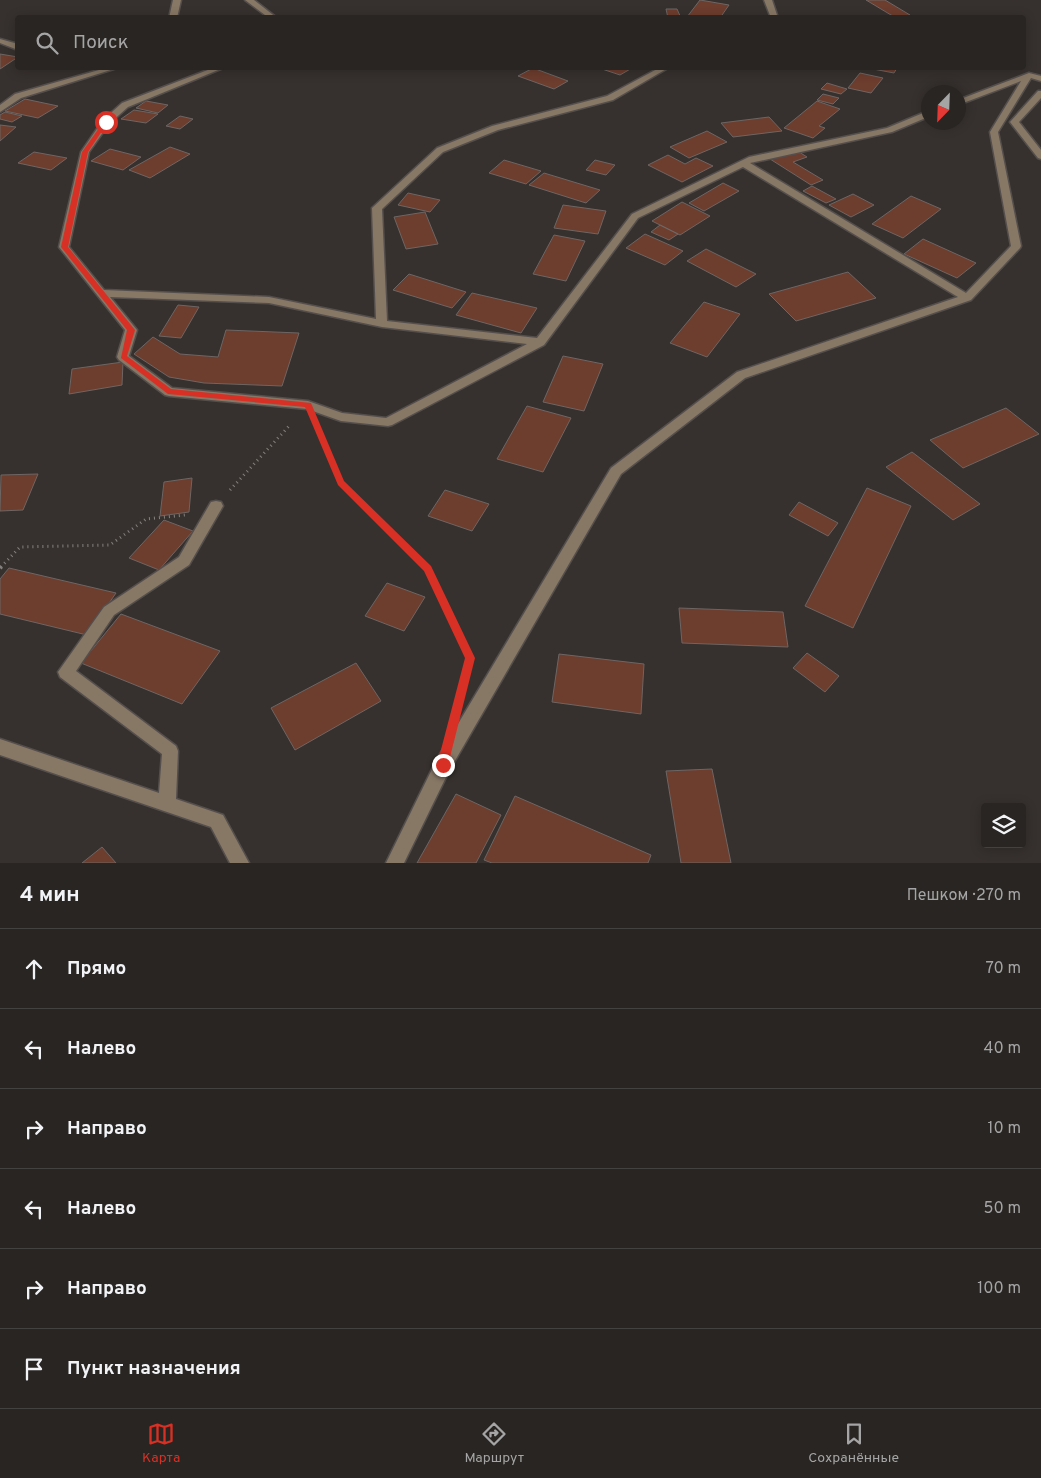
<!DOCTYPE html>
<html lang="ru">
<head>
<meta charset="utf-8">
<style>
  :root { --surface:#282522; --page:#34312f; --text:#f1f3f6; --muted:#a5a5a5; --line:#444240; --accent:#d93025 }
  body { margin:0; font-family:Overpass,sans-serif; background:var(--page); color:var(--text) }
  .controls { position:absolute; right:15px; bottom:15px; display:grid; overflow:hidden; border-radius:5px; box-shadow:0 2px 12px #0003 }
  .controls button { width:45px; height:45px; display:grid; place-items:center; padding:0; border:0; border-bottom:1px solid var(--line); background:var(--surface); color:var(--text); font:25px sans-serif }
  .compass { position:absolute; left:921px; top:85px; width:45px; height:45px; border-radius:50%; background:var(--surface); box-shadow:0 2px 12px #0003; rotate:203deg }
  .stop { position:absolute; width:15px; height:15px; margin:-11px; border:4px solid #d93025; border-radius:50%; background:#fff }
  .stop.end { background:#d93025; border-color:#fff; box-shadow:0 1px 5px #0008 }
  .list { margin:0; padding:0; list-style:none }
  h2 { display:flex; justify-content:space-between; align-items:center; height:65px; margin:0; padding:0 20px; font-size:21px }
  h2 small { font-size:16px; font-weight:400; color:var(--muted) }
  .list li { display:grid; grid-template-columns:32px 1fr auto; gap:15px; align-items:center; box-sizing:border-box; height:80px; padding:0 20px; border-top:1px solid var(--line) }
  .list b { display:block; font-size:19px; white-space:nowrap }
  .list em { font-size:16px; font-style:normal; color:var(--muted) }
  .icon { flex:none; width:28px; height:28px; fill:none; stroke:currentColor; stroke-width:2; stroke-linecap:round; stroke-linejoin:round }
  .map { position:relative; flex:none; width:1041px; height:863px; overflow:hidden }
  .search { position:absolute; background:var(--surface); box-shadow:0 2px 12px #0003; left:15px; right:15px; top:15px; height:55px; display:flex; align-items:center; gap:12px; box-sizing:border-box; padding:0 18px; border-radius:5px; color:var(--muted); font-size:19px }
  .sheet { height:545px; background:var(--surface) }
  nav { display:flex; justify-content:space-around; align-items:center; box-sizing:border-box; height:70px; border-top:1px solid var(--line); background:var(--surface); font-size:14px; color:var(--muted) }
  nav a { display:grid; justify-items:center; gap:2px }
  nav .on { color:var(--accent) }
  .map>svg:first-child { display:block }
  .building { fill:#6d3d2e; stroke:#6d6664 }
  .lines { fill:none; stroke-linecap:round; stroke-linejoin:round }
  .minor-casing { stroke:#544f4d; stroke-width:3 }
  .path-far1 { stroke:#85817f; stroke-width:3; stroke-dasharray:1 4; stroke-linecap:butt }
  .path { stroke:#85817f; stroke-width:4; stroke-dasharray:2 5; stroke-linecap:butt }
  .minor { fill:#877765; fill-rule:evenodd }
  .route { fill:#d93025 }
</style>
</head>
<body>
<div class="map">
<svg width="1041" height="863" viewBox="0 0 1041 863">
  <rect width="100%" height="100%" fill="#36312e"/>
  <path class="building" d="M 700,0 L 729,5 L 720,18 L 687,17 Z
    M 866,0 L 885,0 L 910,15 L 896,18 Z
    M 666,9 L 677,9 L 681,18 L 668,18 Z
    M 0,54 L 18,57 L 0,69 Z
    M 533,68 L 568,81 L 554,89 L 518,76 Z
    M 599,68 L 632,68 L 620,75 Z
    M 868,68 L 897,68 L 894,73 Z
    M 860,73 L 883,78 L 871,93 L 848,88 Z
    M 827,83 L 847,89 L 841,94 L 821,89 Z
    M 823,94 L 839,98 L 833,104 L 817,100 Z
    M 25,99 L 58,106 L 38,118 L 5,111 Z
    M 146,101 L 168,105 L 158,113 L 136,108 Z
    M 817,101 L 840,109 L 819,126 L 825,128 L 813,138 L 784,128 Z
    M 134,110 L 158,114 L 146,123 L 121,119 Z
    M 5,112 L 22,116 L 12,122 L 0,119 L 0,115 Z
    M 180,116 L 193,119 L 180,129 L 166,126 Z
    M 769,117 L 782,131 L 733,137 L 721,123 Z
    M 0,125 L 16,127 L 0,141 Z
    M 707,131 L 727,142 L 689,158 L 670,147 Z
    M 170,147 L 190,154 L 150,178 L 129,170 Z
    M 110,149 L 141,157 L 123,170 L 91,161 Z
    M 796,150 L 807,157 L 793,162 L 823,180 L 811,185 L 770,159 Z
    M 34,152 L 67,158 L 51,170 L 18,163 Z
    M 668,155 L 685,164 L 696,158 L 713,166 L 682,182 L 648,165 Z
    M 504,160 L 541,171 L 526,184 L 489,173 Z
    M 595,160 L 615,165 L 606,175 L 586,170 Z
    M 544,173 L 600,190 L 586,203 L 529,185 Z
    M 723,183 L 739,191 L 704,211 L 689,203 Z
    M 812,186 L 836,199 L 826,203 L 803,191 Z
    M 408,193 L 440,200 L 430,212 L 398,205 Z
    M 853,194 L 874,205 L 851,217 L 829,205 Z
    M 911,196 L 941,209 L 903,238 L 872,224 Z
    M 682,202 L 710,216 L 680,235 L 652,221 Z
    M 563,205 L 606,211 L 598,234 L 554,228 Z
    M 425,212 L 438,244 L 406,249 L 394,217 Z
    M 660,225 L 678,234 L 669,240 L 651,232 Z
    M 645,234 L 683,251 L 665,265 L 626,248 Z
    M 554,235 L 585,241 L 566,281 L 533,274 Z
    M 923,239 L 976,263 L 957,278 L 904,254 Z
    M 706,249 L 756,274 L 736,287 L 687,261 Z
    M 848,272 L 876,298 L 796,321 L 769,294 Z
    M 409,274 L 466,292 L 452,308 L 393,290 Z
    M 472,293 L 537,308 L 521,333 L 456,315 Z
    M 704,302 L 740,314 L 707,357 L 670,343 Z
    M 178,305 L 199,307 L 181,338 L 159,336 Z
    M 226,330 L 299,333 L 282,386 L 204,383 L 169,377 L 134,354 L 153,337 L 180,354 L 218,357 Z
    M 563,356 L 603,364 L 584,411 L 543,402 Z
    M 123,362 L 122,385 L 69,394 L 72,369 Z
    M 527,406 L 571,418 L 543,472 L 497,459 Z
    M 1006,408 L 1039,434 L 963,468 L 930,440 Z
    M 912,452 L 980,504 L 953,520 L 886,467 Z
    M 38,474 L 23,510 L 0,511 L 1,475 Z
    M 192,478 L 189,512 L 160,516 L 164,482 Z
    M 867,488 L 911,506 L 853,628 L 805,606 Z
    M 445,490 L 489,504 L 472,531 L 428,516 Z
    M 799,502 L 838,523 L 828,536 L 789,515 Z
    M 164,520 L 193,531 L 159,570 L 129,558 Z
    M 9,568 L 116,593 L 87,635 L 0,614 L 0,579 Z
    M 387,583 L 425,597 L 404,631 L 365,616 Z
    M 679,608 L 783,612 L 788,647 L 682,643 Z
    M 121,614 L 220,651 L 182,704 L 81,663 Z
    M 807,653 L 839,676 L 825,692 L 793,668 Z
    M 559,654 L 644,664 L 641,714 L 552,702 Z
    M 356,663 L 381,701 L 295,750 L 271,708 Z
    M 712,769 L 731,863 L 681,863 L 666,771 Z
    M 456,794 L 501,815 L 476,863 L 417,863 Z
    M 515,796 L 651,855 L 648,863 L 492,863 L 484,860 Z
    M 102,847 L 116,863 L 82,863 Z"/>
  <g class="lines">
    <g class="minor-casing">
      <path id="minor" d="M 173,0 L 181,0 L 177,18 L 169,18 Z
        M 245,0 L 254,0 L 277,18 L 269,18 Z
        M 764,0 L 772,0 L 778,18 L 771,18 Z
        M 0,39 L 18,44 L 18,50 L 0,43 Z
        M 106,68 L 117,68 L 21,98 L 0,112 L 0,105 L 15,94 Z
        M 213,68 L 223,68 L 128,107 L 109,124 L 89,152 L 69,247 L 104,290 L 269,297 L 376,319 L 372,208 L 437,148 L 492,126 L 607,96 L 659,68 L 668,68 L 613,100 L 498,130 L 443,152 L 382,209 L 387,321 L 537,338 L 632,214 L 749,157 L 887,128 L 928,111 L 928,117 L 892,132 L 750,163 L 966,293 L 1011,246 L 990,132 L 1021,81 L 958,105 L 958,100 L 1029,73 L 1041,76 L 1041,81 L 1031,78 L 998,132 L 1021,246 L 1020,248 L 971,300 L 745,378 L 621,474 L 449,771 L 404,863 L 386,863 L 437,759 L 611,468 L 737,372 L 958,297 L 743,167 L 638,218 L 544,345 L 392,425 L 388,426 L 341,421 L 307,409 L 169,396 L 165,395 L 119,360 L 117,357 L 125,330 L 59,247 L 81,152 L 103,120 L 122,103 ZM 110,297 L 269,303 L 382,327 L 527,344 L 386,418 L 342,413 L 308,401 L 172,388 L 129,356 L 137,330 Z
        M 1038,91 L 1041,91 L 1041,98 L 1019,122 L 1041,150 L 1041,159 L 1038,158 L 1010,122 Z
        M 216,501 L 221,502 L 223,506 L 189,565 L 114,615 L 76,671 L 176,746 L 178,751 L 176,799 L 223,815 L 249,863 L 230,863 L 211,827 L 0,755 L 0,739 L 159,793 L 162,754 L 60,677 L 58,672 L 104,607 L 179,557 L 211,502 Z"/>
    </g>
    <path class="path-far1" d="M 320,432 L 341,482 L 427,567
      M 230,490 L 290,425
      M 1,567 L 20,547 L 110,545 L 146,519 L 185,515"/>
    <path class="path" d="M 425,566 L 470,658 L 465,677
      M 0,568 L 2,566"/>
    <use href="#minor" class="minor"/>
  </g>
  <path class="route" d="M 104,121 L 108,122 L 88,152 L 68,247 L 135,330 L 127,356 L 171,389 L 311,403 L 344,481 L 431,566 L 475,658 L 447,769 L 439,769 L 437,765 L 465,658 L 424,571 L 338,485 L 305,407 L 168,394 L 121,358 L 127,330 L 61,247 L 82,152 Z"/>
</svg>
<div class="controls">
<button><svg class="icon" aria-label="layers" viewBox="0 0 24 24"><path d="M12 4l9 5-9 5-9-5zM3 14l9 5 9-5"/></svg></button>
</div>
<svg class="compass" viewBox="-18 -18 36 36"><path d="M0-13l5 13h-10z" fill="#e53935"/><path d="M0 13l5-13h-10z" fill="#a5a5a5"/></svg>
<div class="stop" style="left:106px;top:122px"></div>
<div class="stop end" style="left:443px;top:765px"></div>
<div class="search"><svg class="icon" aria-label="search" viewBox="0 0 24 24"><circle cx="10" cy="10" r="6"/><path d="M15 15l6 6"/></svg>Поиск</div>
</div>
<section class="sheet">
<h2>4 мин<small>Пешком · 270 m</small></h2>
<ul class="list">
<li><svg class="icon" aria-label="ahead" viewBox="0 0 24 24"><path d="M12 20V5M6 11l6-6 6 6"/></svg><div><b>Прямо</b></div><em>70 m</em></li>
<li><svg class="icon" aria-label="left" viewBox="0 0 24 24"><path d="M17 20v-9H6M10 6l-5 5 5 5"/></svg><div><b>Налево</b></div><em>40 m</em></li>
<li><svg class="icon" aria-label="right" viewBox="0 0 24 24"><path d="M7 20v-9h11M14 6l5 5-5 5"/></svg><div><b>Направо</b></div><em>10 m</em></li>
<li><svg class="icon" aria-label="left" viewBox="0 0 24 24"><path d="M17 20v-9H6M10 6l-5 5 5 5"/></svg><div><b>Налево</b></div><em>50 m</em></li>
<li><svg class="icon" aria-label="right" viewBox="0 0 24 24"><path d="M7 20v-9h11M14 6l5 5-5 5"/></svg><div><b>Направо</b></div><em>100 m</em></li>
<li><svg class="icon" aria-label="arrive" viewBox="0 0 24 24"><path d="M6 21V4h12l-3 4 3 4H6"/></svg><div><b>Пункт назначения</b></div></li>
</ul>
</section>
<nav>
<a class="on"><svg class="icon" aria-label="map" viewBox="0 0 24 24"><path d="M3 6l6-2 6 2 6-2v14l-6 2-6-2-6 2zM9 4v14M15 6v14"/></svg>Карта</a>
<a><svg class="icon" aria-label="directions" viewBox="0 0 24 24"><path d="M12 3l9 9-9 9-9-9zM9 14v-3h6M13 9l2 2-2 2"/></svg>Маршрут</a>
<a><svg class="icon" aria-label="saved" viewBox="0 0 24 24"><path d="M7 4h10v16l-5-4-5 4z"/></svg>Сохранённые</a>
</nav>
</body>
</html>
